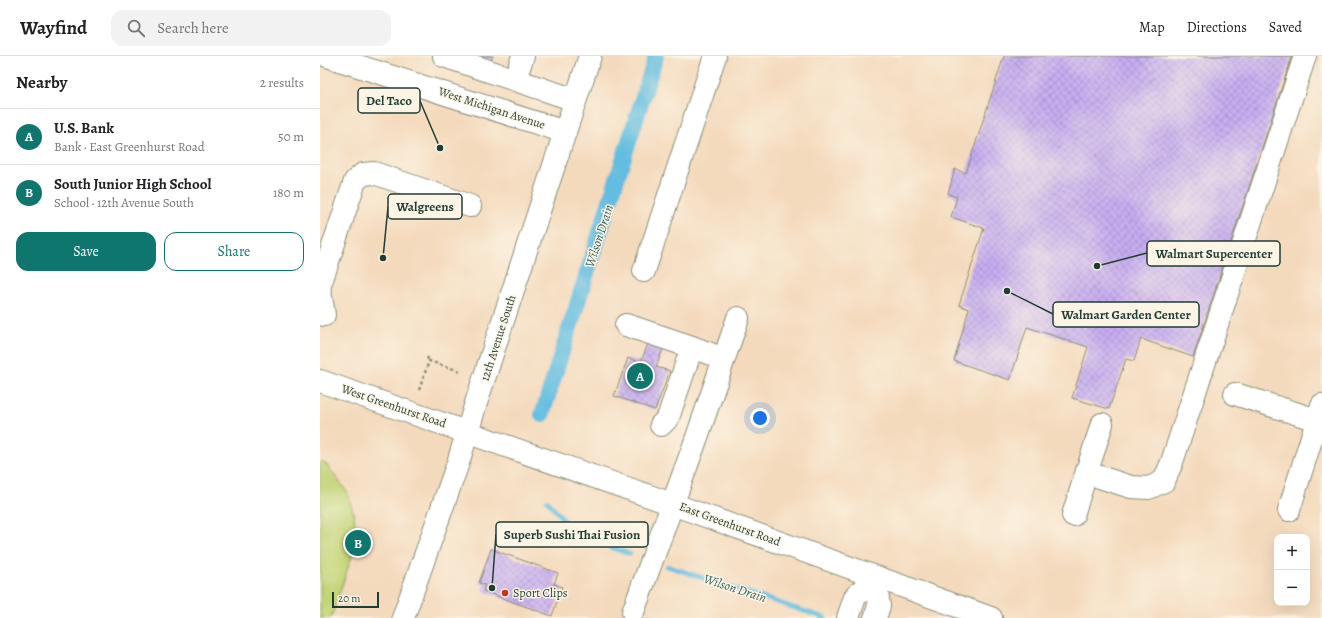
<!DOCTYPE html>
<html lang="en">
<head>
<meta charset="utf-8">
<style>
  :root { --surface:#fff; --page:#f2f2f2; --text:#202124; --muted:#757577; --line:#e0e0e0; --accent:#0f766e }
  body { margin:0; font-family:Alegreya,serif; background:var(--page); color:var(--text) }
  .controls { position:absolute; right:12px; bottom:12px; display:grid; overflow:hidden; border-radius:8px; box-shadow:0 4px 16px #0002 }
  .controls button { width:36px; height:36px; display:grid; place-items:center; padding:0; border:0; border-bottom:1px solid var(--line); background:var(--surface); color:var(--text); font:20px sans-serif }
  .scale { position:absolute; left:12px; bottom:10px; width:47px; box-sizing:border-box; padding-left:4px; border:2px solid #1f3d34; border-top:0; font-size:11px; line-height:14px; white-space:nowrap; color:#1f3d34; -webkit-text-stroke:3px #fcf5e5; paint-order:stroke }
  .you { position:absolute; left:440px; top:362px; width:14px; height:14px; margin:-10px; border:3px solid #fff; border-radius:50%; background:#1a73e8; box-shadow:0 0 0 6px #1a73e833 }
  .badge { display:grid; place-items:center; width:26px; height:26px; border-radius:50%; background:var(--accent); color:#fff; font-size:13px; font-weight:700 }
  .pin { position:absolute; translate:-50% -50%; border:2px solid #fff; box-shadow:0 1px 4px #0006 }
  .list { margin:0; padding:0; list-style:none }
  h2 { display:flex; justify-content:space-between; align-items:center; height:52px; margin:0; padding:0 16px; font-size:17px }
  h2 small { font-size:13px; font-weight:400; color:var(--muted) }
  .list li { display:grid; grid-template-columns:26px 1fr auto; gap:12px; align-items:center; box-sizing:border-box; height:56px; padding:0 16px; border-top:1px solid var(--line) }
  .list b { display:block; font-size:15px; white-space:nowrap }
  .list p { margin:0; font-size:13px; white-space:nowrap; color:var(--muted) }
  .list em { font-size:13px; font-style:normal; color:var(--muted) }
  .actions { display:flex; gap:8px; padding:12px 16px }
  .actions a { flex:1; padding:9px 0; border:1px solid var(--accent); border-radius:12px; text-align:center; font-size:14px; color:var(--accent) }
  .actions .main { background:var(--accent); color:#fff }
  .icon { flex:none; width:22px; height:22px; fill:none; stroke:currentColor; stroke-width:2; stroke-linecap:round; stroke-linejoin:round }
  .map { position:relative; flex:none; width:1002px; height:562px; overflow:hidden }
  header { display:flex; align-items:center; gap:24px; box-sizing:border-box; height:56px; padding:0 20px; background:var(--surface); border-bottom:1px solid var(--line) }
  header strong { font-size:19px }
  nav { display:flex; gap:22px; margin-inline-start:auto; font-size:14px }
  .search { width:280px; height:36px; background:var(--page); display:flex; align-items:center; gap:10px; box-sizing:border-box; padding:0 14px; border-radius:12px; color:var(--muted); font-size:15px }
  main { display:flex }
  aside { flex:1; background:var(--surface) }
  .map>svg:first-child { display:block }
  .pitch { fill:#c3d476; stroke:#718855 }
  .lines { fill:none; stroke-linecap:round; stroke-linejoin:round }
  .stream { stroke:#62bde0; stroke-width:4.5 }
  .canal { stroke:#62bde0; stroke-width:16 }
  .building { fill:url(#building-cross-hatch) }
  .minor-casing { stroke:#8a8c78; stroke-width:24 }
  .major-casing { stroke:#8a8c78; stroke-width:24 }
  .path { stroke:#8a8c78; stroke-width:2.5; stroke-dasharray:3 3; stroke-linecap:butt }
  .minor { stroke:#fff; stroke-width:22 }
  .major { stroke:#fff; stroke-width:22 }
  .poi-dot { fill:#c8321e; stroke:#fcf5e5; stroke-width:1.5 }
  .labels { text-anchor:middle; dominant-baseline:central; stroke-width:3; stroke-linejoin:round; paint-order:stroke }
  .street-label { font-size:12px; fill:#1f3d34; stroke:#fcf5e5 }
  .poi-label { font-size:12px; fill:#1f3d34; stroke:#fcf5e5; text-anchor:start }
  .water-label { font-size:13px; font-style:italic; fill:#305d5f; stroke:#fcf5e5 }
  .leader { fill:none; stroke:#1f3d34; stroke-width:1.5 }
  .callout-dot { fill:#1f3d34; stroke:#fcf5e5; stroke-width:1.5 }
  .callout { fill:#fcf5e5; stroke:#1f3d34; stroke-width:1.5 }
  .callout-label { font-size:13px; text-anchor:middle; font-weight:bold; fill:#1f3d34 }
</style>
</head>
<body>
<header>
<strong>Wayfind</strong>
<div class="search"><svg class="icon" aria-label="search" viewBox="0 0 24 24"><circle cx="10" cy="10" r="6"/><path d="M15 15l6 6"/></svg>Search here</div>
<nav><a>Map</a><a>Directions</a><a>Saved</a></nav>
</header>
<main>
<aside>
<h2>Nearby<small>2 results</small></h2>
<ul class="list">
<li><span class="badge">A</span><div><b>U.S. Bank</b><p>Bank · East Greenhurst Road</p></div><em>50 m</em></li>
<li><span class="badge">B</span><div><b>South Junior High School</b><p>School · 12th Avenue South</p></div><em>180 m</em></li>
</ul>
<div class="actions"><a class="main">Save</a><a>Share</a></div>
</aside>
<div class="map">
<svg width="1002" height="562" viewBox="0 0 1002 562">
  <defs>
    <pattern id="building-cross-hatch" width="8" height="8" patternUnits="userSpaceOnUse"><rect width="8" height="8" fill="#c7aef2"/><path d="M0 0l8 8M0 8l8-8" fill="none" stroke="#a18fc5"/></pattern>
  </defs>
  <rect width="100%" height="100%" fill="#fcf5e5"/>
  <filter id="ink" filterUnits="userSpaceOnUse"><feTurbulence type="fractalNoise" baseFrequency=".025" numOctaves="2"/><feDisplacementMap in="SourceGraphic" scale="8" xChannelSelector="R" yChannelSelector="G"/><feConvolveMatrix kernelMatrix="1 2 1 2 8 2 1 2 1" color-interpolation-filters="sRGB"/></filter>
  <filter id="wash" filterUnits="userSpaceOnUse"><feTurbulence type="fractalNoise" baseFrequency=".012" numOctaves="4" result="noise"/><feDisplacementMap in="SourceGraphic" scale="16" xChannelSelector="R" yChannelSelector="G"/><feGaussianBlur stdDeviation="0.9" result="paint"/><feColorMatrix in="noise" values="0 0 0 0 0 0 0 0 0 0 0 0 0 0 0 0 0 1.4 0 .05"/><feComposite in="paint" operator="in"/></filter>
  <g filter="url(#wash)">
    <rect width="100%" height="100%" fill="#f4dabd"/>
    <path class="pitch" d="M 0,404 L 6,408 L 27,436 L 34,459 L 36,488 L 11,562 L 0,562 Z"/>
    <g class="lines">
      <path class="stream" d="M 227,445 L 250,471 L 292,492 L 310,498
        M 347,510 L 505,562"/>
      <path class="canal" d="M 222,359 L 336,0"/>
    </g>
    <g id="blocks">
      <path class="building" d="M 157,0 L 173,0 L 171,5 Z
        M 684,0 L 972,0 L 873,301 L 821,283 L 814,305 L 806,303 L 789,353 L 752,342 L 768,291 L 707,271 L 690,324 L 634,305 L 649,253 L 639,249 L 664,172 L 631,161 L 637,141 L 628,138 L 635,113 L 646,117 Z
        M 329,285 L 344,290 L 336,311 L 350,315 L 335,354 L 294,340 L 308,302 L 321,306 Z
        M 171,493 L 238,517 L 234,528 L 242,531 L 232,560 L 163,535 L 165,529 L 159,527 Z"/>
    </g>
  </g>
  <g filter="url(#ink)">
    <use href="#blocks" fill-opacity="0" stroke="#8a8c78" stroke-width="1"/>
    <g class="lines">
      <g class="minor-casing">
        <path id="minor" d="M 7,0 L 245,76
          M 124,0 L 255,44
          M 195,23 L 203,0
          M 324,215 L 395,0
          M 0,229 L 35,125 L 43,118 L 54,117 L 150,150
          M 0,235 L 4,259
          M 306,269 L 372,291
          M 915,338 L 997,364
          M 341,369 L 348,362 L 372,291 L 404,303
          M 767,417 L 811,431 L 829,432 L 844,425 L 852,406 L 985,0
          M 969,454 L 1002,349
          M 753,459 L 782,368
          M 313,556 L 376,384 L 418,262
          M 528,562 L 535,541 L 555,521
          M 555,562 L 559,550 L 555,521"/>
      </g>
      <g class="major-casing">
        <path id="major" d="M 0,325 L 352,448 L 671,562
          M 83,562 L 138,407 L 156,347 L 270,0"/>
      </g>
      <path class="path" d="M 107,301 L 109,305
        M 99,334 L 109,305 L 140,315"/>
      <use href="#minor" class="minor"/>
      <use href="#major" class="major"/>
    </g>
  </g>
  <circle class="poi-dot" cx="185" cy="537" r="4"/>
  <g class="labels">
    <g class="street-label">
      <text transform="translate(172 52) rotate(18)">West Michigan Avenue</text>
      <text transform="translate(178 282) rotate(-72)">12th Avenue South</text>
      <text transform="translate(74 350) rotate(19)">West Greenhurst Road</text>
      <text transform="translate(410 468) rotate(20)">East Greenhurst Road</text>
    </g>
    <g class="poi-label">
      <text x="193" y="537">Sport Clips</text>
    </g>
    <g class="water-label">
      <text transform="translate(279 180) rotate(-72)">Wilson Drain</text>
      <text transform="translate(415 532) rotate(18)">Wilson Drain</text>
    </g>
  </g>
  <path class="leader" d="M120 92L100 45M63 202L68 151M777 210L827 197M687 235L733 258M172 532L176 478"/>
  <g class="callout-dot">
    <circle cx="120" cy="92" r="4"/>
    <circle cx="63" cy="202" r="4"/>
    <circle cx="777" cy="210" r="4"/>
    <circle cx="687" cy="235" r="4"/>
    <circle cx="172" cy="532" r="4"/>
  </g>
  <g class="callout">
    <rect x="38" y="32" width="62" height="25" rx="4"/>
    <rect x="68" y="138" width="74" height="25" rx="4"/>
    <rect x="827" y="185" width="133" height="25" rx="4"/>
    <rect x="733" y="246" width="146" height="25" rx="4"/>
    <rect x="176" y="466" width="152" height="25" rx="4"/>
  </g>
  <g class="callout-label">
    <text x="69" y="49">Del Taco</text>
    <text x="105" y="155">Walgreens</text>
    <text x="894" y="202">Walmart Supercenter</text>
    <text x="806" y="263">Walmart Garden Center</text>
    <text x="252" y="483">Superb Sushi Thai Fusion</text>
  </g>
</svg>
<div class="controls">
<button>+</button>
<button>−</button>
</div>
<div class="scale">20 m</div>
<div class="you"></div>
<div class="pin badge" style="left:320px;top:320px">A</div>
<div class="pin badge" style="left:38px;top:487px">B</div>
</div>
</main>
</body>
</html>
